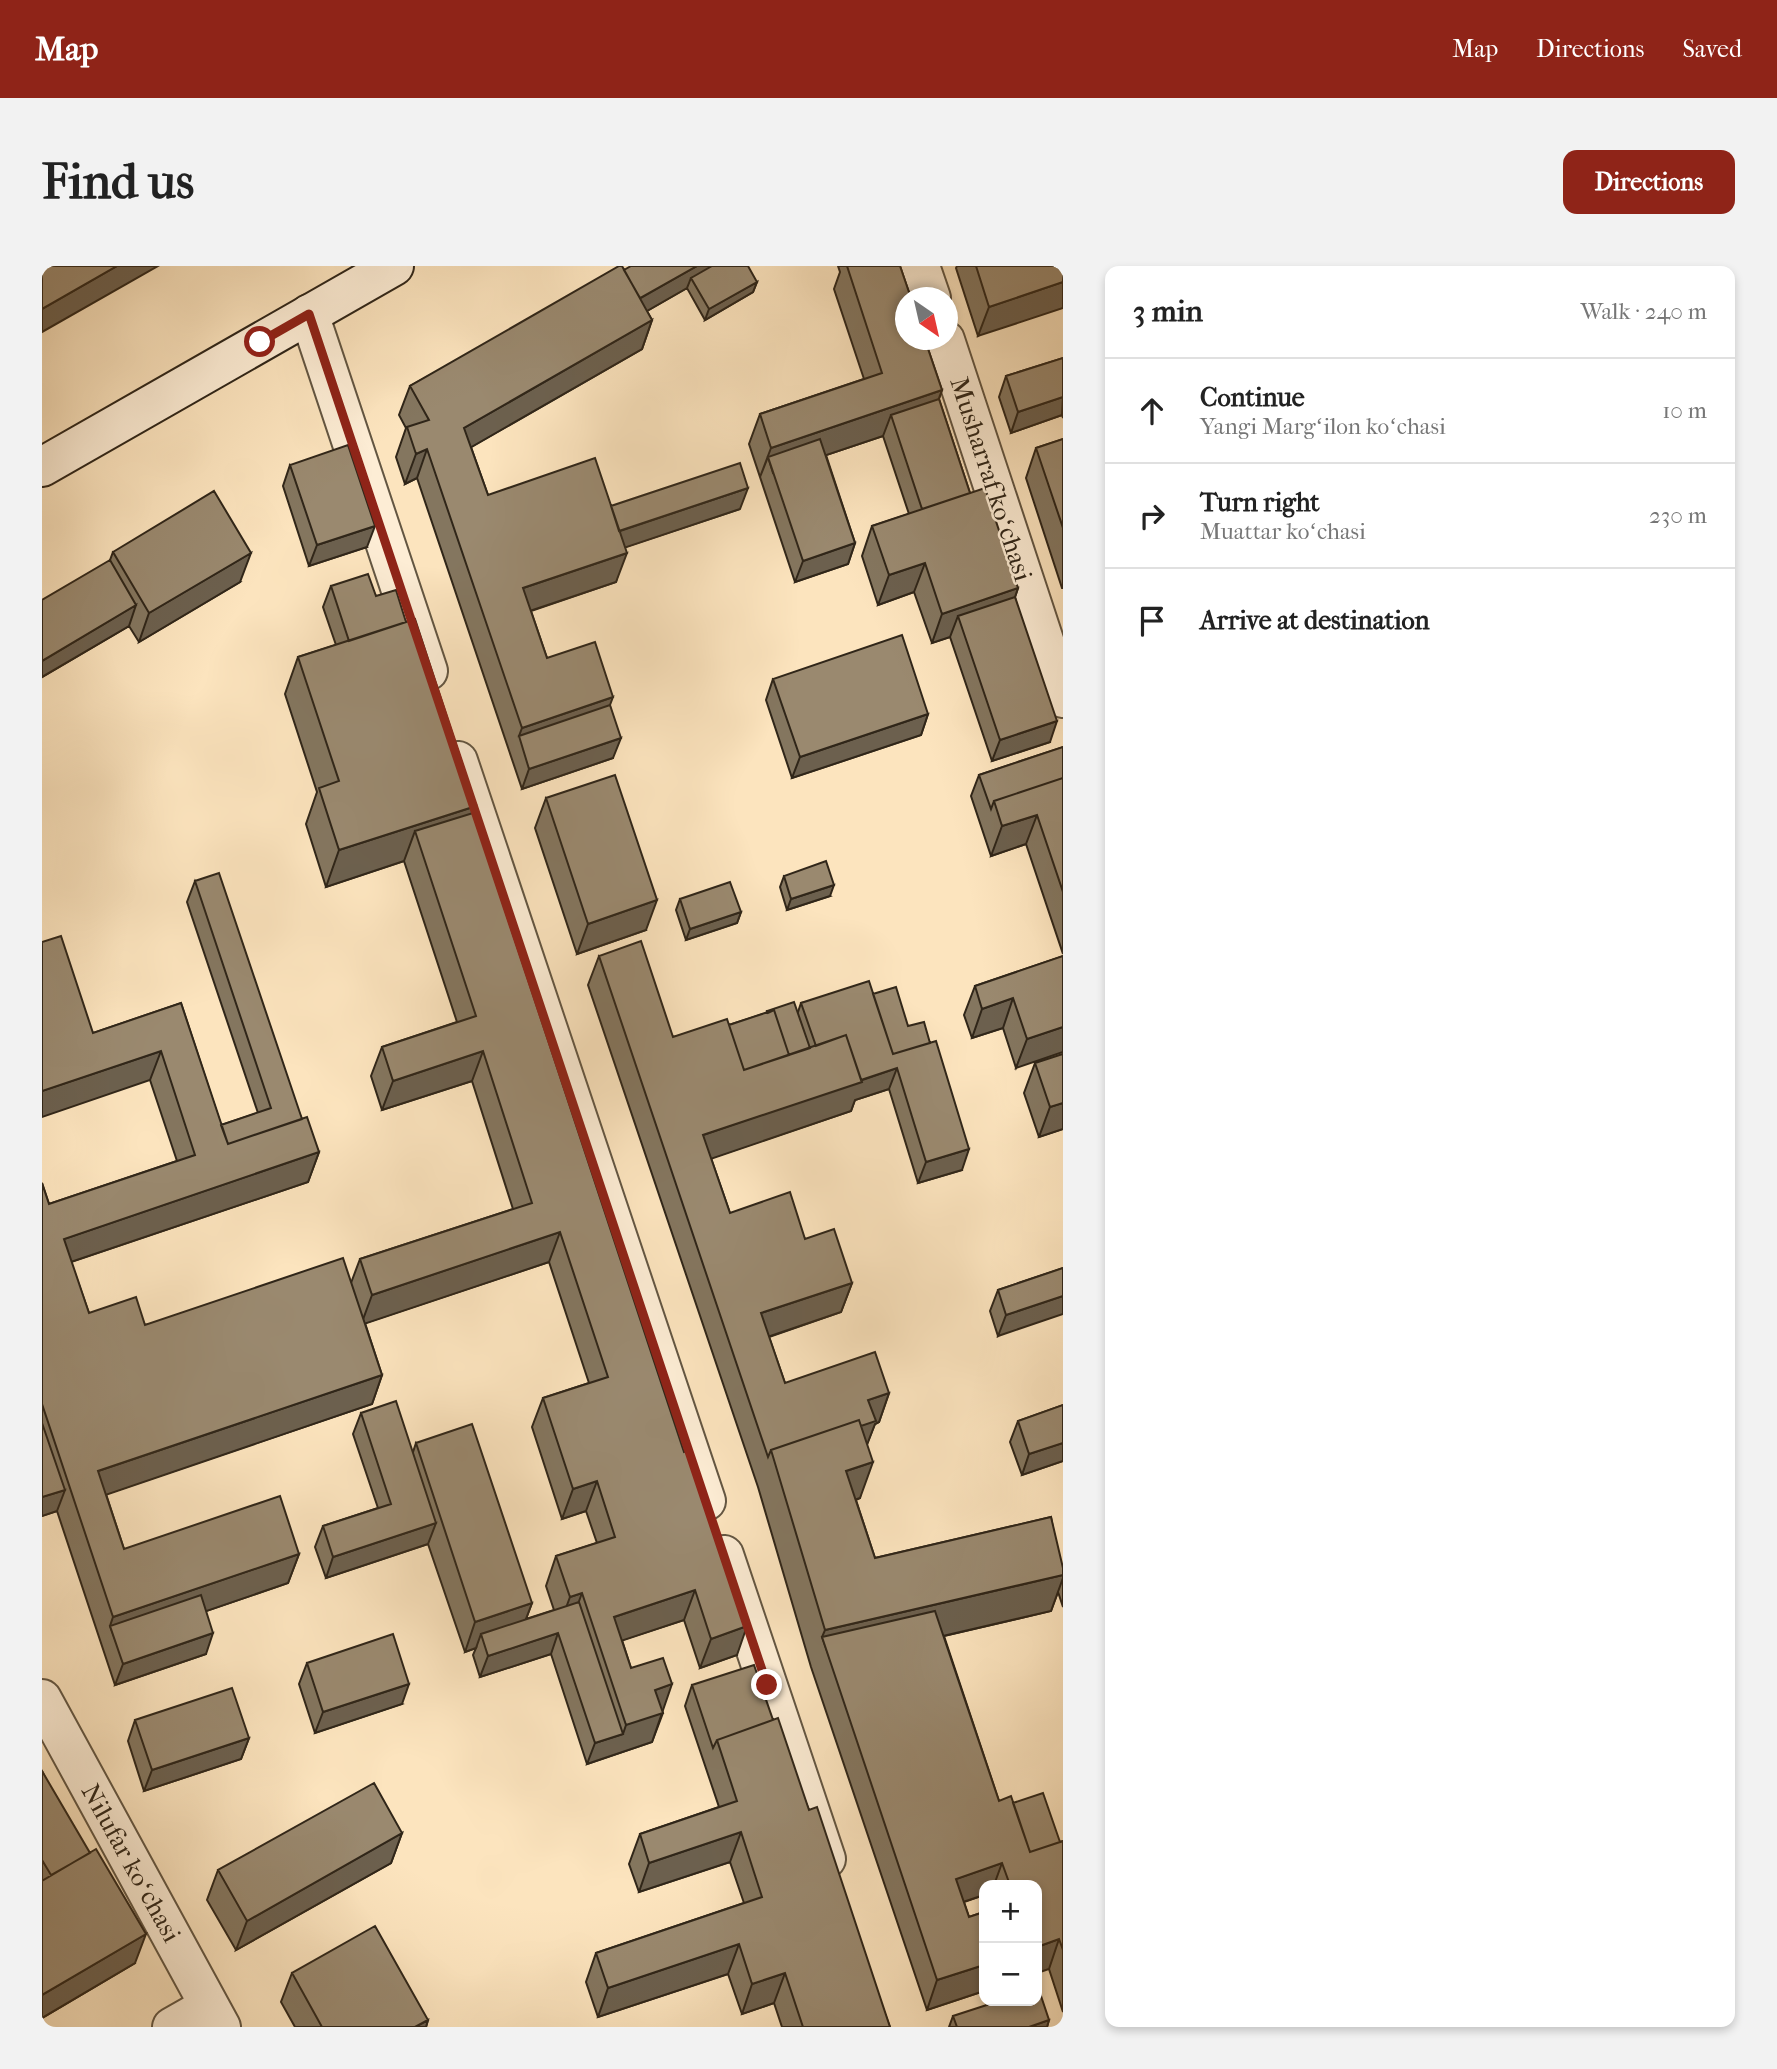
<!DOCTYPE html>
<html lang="en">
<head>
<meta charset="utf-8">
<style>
  :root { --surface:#fff; --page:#f2f2f2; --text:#222; --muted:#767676; --line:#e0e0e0; --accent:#8f2418 }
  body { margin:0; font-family:"IM FELL French Canon",serif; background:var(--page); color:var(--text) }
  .controls { position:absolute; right:21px; bottom:21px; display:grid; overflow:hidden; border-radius:14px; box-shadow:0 4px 10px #0003 }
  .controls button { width:63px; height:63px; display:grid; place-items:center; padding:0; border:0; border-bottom:2px solid var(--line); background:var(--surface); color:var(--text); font:35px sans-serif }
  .compass { position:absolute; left:853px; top:21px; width:63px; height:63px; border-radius:50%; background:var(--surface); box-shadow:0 4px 10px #0003; rotate:146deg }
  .stop { position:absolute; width:21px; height:21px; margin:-16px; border:5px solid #8f2418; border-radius:50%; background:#fff }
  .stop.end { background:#8f2418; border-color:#fff; box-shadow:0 2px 7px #0008 }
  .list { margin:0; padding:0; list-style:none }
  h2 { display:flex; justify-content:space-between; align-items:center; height:91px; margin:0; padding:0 28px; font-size:30px }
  h2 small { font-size:23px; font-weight:400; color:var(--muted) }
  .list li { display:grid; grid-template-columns:46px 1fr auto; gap:21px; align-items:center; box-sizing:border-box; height:105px; padding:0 28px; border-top:2px solid var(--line) }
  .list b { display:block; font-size:26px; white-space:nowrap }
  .list p { margin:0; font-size:23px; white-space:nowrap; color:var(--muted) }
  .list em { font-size:23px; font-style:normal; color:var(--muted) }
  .icon { flex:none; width:38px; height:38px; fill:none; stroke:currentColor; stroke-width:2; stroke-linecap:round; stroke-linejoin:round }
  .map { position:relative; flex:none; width:1021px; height:1761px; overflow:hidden; border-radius:14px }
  header { display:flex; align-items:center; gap:42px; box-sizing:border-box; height:98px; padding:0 35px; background:var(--accent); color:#fff }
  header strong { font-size:33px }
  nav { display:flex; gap:38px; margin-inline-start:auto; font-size:24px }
  .intro { display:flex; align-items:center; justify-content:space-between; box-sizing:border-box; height:168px; padding:0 42px }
  h1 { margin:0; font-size:49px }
  .button { padding:18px 32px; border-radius:14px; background:var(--accent); color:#fff; font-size:24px; font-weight:700 }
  main { display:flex; gap:42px; padding:0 42px }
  aside { flex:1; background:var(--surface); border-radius:14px; box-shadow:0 4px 10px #0003 }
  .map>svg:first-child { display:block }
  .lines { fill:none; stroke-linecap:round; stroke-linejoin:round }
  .street-casing { stroke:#635642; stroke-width:42 }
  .secondary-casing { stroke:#302619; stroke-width:42 }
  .street { stroke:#fdedd5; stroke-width:38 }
  .secondary { stroke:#fdedd5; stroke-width:38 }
  .wall { fill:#84765f; stroke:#302619; stroke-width:2 }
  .shaded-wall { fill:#6c604e; stroke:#302619; stroke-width:2 }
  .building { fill:#9a896f; stroke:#302619; stroke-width:2 }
  .route { stroke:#8f2418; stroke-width:9 }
  .labels { text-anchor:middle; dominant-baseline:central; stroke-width:5; stroke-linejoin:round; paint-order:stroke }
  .street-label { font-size:26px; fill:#302619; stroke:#fdedd5 }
</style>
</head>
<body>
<header>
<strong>Map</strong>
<nav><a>Map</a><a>Directions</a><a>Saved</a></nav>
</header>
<div class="intro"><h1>Find us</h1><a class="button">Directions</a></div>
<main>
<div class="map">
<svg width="1021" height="1761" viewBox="0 0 1021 1761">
  <rect width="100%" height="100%" fill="#fce4be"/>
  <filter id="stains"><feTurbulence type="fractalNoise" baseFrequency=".00286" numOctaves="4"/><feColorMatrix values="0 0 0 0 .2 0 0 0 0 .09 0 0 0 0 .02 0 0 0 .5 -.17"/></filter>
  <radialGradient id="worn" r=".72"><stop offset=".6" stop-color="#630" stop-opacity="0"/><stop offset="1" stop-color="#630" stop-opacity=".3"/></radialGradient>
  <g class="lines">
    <g class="street-casing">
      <path id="street" d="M 878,0 L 889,32
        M 267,48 L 386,405
        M 903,74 L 1021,432
        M 416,495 L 664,1235
        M 682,1289 L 784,1593
        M 0,1433 L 179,1761
        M 130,1761 L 167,1740"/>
    </g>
    <g class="secondary-casing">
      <path id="secondary" d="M 0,201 L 352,0"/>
    </g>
    <use href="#street" class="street"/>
    <use href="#secondary" class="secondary"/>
  </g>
  <path class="wall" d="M 796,0 L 858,0 L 900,124 L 897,133 L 928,227 L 976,322 L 973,331 L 1008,476 L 950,495 L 908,371 L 890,377 L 872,326 L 836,339 L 820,290 L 830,260 L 867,248 L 841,170 L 784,189 L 813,277 L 806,298 L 753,316 L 707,178 L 718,148 L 822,113 L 792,23 L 798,6 Z
    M 915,0 L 1021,0 L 936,70 L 914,2 Z
    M 582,4 L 715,16 L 711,26 L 663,54 L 645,22 L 605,45 L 610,54 L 600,83 L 429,181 L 446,229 L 569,240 L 698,243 L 583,281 L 574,316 L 489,345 L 505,392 L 568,439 L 571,492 L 480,523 L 375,212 L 363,218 L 354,191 L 364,162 L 357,149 L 368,120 Z
    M 1021,92 L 1021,152 L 1020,149 L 969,167 L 957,131 L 964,110 Z
    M 1021,173 L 1021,322 L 1020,322 L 984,212 L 994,182 Z
    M 248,199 L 325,281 L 267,300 L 241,220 Z
    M 71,286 L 198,316 L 97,376 L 87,360 L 0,411 L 68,294 Z
    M 289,320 L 334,330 L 364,356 L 431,547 L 695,1389 L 658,1402 L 642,1354 L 580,1374 L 589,1402 L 621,1447 L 610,1476 L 545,1498 L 509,1388 L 438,1411 L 431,1389 L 434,1382 L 423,1386 L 386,1278 L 284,1312 L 273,1281 L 281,1260 L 336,1242 L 311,1168 L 319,1147 L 371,1186 L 374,1177 L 490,1337 L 484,1353 L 512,1344 L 504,1320 L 514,1290 L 555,1277 L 544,1245 L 520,1253 L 490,1161 L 501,1132 L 547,1117 L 507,996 L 323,1057 L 340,1109 L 330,1138 L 64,1228 L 82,1283 L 257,1288 L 246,1317 L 164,1345 L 164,1388 L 73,1419 L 15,1245 L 0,1250 L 0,917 L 7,938 L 135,895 L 108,814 L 51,767 L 139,737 L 179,859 L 216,847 L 145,636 L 153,615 L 260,853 L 277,886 L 266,916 L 29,996 L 47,1047 L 103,1059 L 309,1017 L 318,993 L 471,943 L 430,815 L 340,844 L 329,810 L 340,781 L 415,756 L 362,595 L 284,621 L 264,558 L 275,526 L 243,428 L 256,391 L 294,379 L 281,341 Z
    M 731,413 L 886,448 L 879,469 L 750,512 L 724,434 Z
    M 1021,481 L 1021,688 L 984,578 L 949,590 L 929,530 L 937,509 Z
    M 504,532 L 604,664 L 535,688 L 493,562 Z
    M 742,610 L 788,630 L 745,644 L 738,621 Z
    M 638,633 L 699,646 L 695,657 L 644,674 L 634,644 Z
    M 557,690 L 631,771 L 687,759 L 724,747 L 725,745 L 756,746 L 759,737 L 831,728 L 866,760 L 920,904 L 876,917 L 847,823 L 813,834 L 809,845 L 669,892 L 688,947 L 763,973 L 810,1017 L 799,1046 L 727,1071 L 743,1117 L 847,1127 L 837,1156 L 833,1158 L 825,1178 L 818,1232 L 814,1234 L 833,1292 L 1009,1251 L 1021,1318 L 1021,1341 L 1016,1326 L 1009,1345 L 902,1370 L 957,1535 L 971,1537 L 1018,1576 L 1021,1575 L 1021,1746 L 1007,1703 L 995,1619 L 942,1619 L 942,1629 L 922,1636 L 927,1651 L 942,1646 L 942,1725 L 885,1744 L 769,1401 L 716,1221 L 546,719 Z
    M 1021,690 L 974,802 L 961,762 L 930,772 L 922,749 L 933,720 Z
    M 1021,788 L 1021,863 L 997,871 L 982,827 L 993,797 Z
    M 1021,1002 L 956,1070 L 948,1045 L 956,1024 Z
    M 1021,1139 L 1021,1195 L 980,1209 L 968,1176 L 976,1155 Z
    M 265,1397 L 360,1438 L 273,1467 L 257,1418 Z
    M 650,1419 L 731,1454 L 767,1544 L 848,1761 L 740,1761 L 732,1737 L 700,1748 L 686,1708 L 556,1751 L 544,1716 L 554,1687 L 702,1637 L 688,1596 L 597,1626 L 587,1598 L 598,1568 L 677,1541 L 643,1440 Z
    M 93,1454 L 207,1472 L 199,1493 L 102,1525 L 86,1475 Z
    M 0,1505 L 93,1697 L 0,1752 Z
    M 360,1567 L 349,1597 L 194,1684 L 165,1634 L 176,1604 Z
    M 250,1707 L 386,1754 L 384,1761 L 253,1761 L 239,1736 Z
    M 911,1750 L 1007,1754 L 1005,1761 L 907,1761 Z"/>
  <path class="shaded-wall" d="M 75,0 L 116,0 L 0,66 L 0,43 Z
    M 655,0 L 684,0 L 649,12 L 645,22 L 584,57 L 592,36 Z
    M 715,16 L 711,26 L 663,54 L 667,43 Z
    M 1021,16 L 1021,42 L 936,70 L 947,41 Z
    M 610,54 L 600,83 L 412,191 L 422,162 Z
    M 900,124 L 889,154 L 849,149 L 841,170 L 731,207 L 726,191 L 718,211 L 729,182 Z
    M 1021,131 L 1020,149 L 969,167 L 976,146 Z
    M 385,183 L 375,212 L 363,218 L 374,188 Z
    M 706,222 L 698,243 L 564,288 L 572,267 Z
    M 333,260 L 325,281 L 267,300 L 275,279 Z
    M 813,277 L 806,298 L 753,316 L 761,295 Z
    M 209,287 L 198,316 L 97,376 L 107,347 Z
    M 585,287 L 574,316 L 470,351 L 481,322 Z
    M 883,297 L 872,326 L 836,339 L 847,309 Z
    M 976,322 L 966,352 L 916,350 L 908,371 L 890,377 L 900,348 Z
    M 94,339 L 87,360 L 0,411 L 0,395 Z
    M 571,431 L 560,460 L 477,470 L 480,462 Z
    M 886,448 L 879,469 L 750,512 L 758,491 Z
    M 1015,455 L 1008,476 L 950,495 L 958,474 Z
    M 579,472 L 571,492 L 480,523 L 487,503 Z
    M 434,540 L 421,576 L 373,565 L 362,595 L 284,621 L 297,584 Z
    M 995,549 L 984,578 L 949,590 L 960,560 Z
    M 792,619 L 788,630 L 745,644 L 749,633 Z
    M 615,634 L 604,664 L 535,688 L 546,658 Z
    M 699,646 L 695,657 L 644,674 L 648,663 Z
    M 971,732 L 961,762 L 930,772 L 940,743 Z
    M 1021,761 L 1021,786 L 974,802 L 985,773 Z
    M 119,785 L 108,814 L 0,851 L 0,825 Z
    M 441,785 L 430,815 L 340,844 L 351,815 Z
    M 855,802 L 847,823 L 813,834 L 809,845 L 651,899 L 661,869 Z
    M 1021,837 L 1021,863 L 997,871 L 1008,841 Z
    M 927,883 L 920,904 L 876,917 L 884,896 Z
    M 277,886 L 266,916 L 11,1002 L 22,973 Z
    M 518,966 L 507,996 L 319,1059 L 330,1029 Z
    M 810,1017 L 799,1046 L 708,1077 L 719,1047 Z
    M 1021,1030 L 1021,1048 L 956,1070 L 964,1049 Z
    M 340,1109 L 330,1138 L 46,1235 L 56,1205 Z
    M 847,1127 L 837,1156 L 833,1158 L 823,1184 L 738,1213 L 826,1134 Z
    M 1021,1177 L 1021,1195 L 980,1209 L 987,1188 Z
    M 831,1196 L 818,1232 L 791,1241 L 804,1205 Z
    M 555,1215 L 544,1245 L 520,1253 L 531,1223 Z
    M 23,1224 L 15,1245 L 0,1250 L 0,1231 Z
    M 394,1257 L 386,1278 L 284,1312 L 291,1291 Z
    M 257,1288 L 246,1317 L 74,1376 L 68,1360 L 71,1351 Z
    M 1021,1309 L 1021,1312 L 1009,1345 L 789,1396 L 780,1371 L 783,1364 Z
    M 653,1324 L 642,1354 L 561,1381 L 572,1351 Z
    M 540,1327 L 529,1357 L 517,1361 L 528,1331 Z
    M 490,1337 L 479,1366 L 439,1368 L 434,1382 L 423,1386 L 433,1356 Z
    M 705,1360 L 695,1389 L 658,1402 L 669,1373 Z
    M 171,1367 L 164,1388 L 73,1419 L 81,1398 Z
    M 516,1367 L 509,1388 L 438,1411 L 446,1390 Z
    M 367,1418 L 360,1438 L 273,1467 L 281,1446 Z
    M 630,1418 L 610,1476 L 545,1498 L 553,1477 L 581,1468 L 584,1459 L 613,1424 Z
    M 207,1472 L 199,1493 L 102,1525 L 110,1504 Z
    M 699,1566 L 688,1596 L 597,1626 L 607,1597 Z
    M 360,1567 L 349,1597 L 194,1684 L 205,1655 Z
    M 960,1597 L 952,1619 L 942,1619 L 942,1629 L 903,1642 L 914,1613 Z
    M 104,1668 L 93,1697 L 0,1752 L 0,1729 Z
    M 1017,1673 L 1007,1703 L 995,1707 L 995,1681 Z
    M 697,1678 L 686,1708 L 556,1751 L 566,1722 Z
    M 942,1699 L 942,1725 L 885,1744 L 895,1714 Z
    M 743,1707 L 732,1737 L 700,1748 L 710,1718 Z
    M 386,1754 L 384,1761 L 373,1761 Z
    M 1007,1754 L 1005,1761 L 987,1761 Z"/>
  <path class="building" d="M 0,0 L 75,0 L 0,43 Z
    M 577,0 L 580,0 L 610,54 L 422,162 L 446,229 L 553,192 L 585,287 L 481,322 L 505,392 L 553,376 L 571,431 L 480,462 L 385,183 L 374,188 L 365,161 L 387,154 L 368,120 Z
    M 589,0 L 655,0 L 598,32 L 582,4 Z
    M 670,0 L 706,0 L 715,16 L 667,43 L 649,12 Z
    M 805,0 L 858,0 L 869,32 L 864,32 L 864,74 L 883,74 L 900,124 L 729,182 L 718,148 L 840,107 Z
    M 934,0 L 1021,0 L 1021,16 L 947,41 Z
    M 1021,92 L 1021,131 L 976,146 L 964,110 Z
    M 897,133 L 928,227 L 880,243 L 849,149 Z
    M 778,173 L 813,277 L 761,295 L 726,191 Z
    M 1021,173 L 1021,262 L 994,182 Z
    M 306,179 L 333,260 L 275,279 L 248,199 Z
    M 698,197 L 706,222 L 577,265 L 569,240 Z
    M 943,222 L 976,322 L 900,348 L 883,297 L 847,309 L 830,260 Z
    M 172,225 L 209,287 L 107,347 L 71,286 Z
    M 68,294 L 94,339 L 0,395 L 0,334 Z
    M 326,308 L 334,330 L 354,324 L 364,356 L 307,375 L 289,320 Z
    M 973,331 L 1015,455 L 958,474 L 916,350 Z
    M 373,353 L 434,540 L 297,584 L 277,522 L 297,515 L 256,391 Z
    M 860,369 L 886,448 L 758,491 L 731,413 Z
    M 568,439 L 579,472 L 487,503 L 477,470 Z
    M 1021,481 L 1021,512 L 952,535 L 949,543 L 937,509 Z
    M 573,509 L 615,634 L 546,658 L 504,532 Z
    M 1021,512 L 1021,626 L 995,549 L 960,560 L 952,535 Z
    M 431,547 L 642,1186 L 647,1184 L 705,1360 L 669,1373 L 653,1324 L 572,1351 L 589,1402 L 621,1392 L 630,1418 L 613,1424 L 621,1447 L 584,1459 L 540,1327 L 528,1331 L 514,1290 L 573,1271 L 555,1215 L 531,1223 L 501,1132 L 566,1111 L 518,966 L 330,1029 L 318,993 L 490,937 L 441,785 L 351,815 L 340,781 L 434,750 L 373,565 Z
    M 784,595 L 792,619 L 749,633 L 742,610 Z
    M 177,607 L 260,853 L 186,878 L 179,859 L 229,842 L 153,615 Z
    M 688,616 L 699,646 L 648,663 L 638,633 Z
    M 19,670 L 51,767 L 139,737 L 186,878 L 265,851 L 277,886 L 22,973 L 47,1047 L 94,1031 L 103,1059 L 301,992 L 340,1109 L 56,1205 L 82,1283 L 238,1230 L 257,1288 L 71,1351 L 0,1138 L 0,917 L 7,938 L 153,889 L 119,785 L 0,825 L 0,676 Z
    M 599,675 L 631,771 L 685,753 L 702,804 L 804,769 L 820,816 L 661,869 L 688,947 L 748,926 L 763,973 L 792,963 L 810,1017 L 719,1047 L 743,1117 L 833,1086 L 847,1127 L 826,1134 L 834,1155 L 819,1160 L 817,1154 L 729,1184 L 726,1191 L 557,690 Z
    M 1021,690 L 1021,761 L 985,773 L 971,732 L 940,743 L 933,720 Z
    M 827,715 L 851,788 L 894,775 L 927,883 L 884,896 L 855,802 L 819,814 L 804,769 L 774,780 L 759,737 Z
    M 854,721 L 866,760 L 882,756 L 888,777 L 851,788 L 831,728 Z
    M 752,736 L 768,782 L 747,789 L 732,744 L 726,747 L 725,745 Z
    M 732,744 L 747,789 L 702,804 L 687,759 Z
    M 1021,788 L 1021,837 L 1008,841 L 993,797 Z
    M 1021,1002 L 1021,1030 L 964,1049 L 956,1024 Z
    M 354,1135 L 394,1257 L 291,1291 L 281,1260 L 349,1238 L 319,1147 Z
    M 1021,1139 L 1021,1177 L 987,1188 L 976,1155 Z
    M 817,1154 L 831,1196 L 804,1205 L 833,1292 L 1009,1251 L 1021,1302 L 1021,1309 L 783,1364 L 729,1184 Z
    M 0,1157 L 23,1224 L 0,1231 Z
    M 430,1158 L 490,1337 L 433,1356 L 374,1177 Z
    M 159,1329 L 171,1367 L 81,1398 L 68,1360 Z
    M 537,1336 L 581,1468 L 553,1477 L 516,1367 L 446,1390 L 439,1368 Z
    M 893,1345 L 957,1535 L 969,1530 L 988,1586 L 1021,1575 L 1021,1684 L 1017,1673 L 995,1681 L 995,1619 L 968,1619 L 960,1597 L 914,1613 L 927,1651 L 942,1646 L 942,1699 L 895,1714 L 780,1371 Z
    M 351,1368 L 367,1418 L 281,1446 L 265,1397 Z
    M 712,1399 L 731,1454 L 675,1474 L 671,1482 L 650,1419 Z
    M 190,1422 L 207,1472 L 110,1504 L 93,1454 Z
    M 736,1452 L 767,1544 L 775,1541 L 848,1761 L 761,1761 L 743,1707 L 710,1718 L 697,1678 L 566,1722 L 554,1687 L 720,1631 L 699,1566 L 607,1597 L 598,1568 L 695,1535 L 675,1474 Z
    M 0,1505 L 48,1587 L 9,1609 L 0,1594 Z
    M 332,1517 L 360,1567 L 205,1655 L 176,1604 Z
    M 1001,1527 L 1018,1576 L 988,1586 L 971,1537 Z
    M 54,1583 L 104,1668 L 0,1729 L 0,1615 Z
    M 333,1660 L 386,1754 L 373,1761 L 280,1761 L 250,1707 Z
    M 996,1721 L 1007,1754 L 987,1761 L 915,1761 L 911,1750 L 957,1735 L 995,1735 L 995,1722 Z"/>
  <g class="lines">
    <path class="route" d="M 218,76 L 267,48 L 725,1419"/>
  </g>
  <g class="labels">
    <g class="street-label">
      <text transform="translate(949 213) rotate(72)">Musharraf koʻchasi</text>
      <text transform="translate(89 1597) rotate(61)">Nilufar koʻchasi</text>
    </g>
  </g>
  <rect width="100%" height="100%" filter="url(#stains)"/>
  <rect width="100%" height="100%" fill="url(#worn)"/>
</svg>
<div class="controls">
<button>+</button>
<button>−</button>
</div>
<svg class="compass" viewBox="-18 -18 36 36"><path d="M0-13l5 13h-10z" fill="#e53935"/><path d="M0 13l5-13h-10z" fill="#767676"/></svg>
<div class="stop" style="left:218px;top:76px"></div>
<div class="stop end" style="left:725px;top:1419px"></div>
</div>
<aside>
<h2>3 min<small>Walk · 240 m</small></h2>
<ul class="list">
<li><svg class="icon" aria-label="ahead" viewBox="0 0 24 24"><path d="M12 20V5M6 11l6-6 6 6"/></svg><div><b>Continue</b><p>Yangi Margʻilon koʻchasi</p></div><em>10 m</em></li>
<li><svg class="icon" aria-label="right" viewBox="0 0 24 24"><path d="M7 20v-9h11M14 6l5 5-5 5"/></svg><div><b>Turn right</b><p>Muattar koʻchasi</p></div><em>230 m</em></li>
<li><svg class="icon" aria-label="arrive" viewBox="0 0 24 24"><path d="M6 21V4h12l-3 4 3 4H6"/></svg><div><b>Arrive at destination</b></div></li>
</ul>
</aside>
</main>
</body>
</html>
